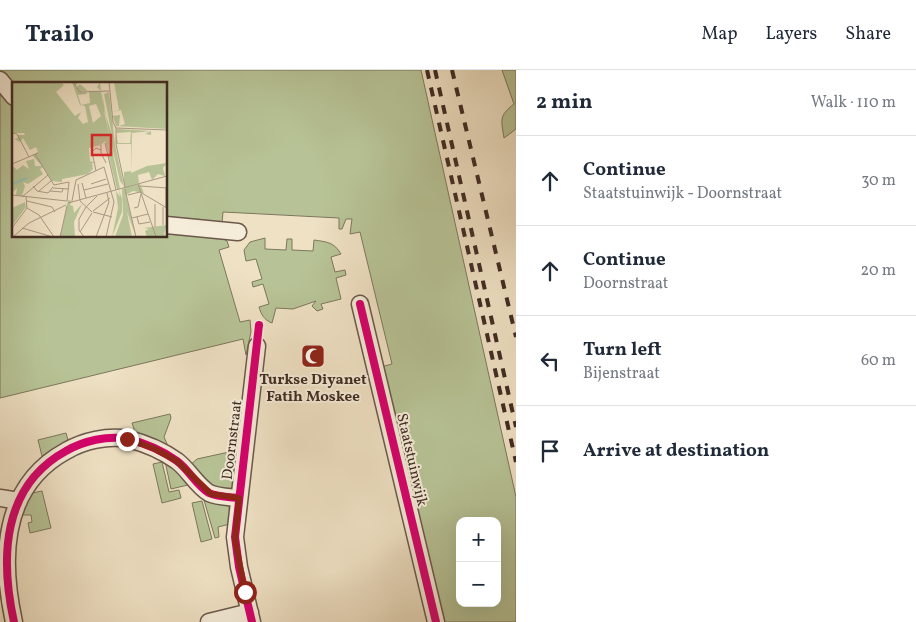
<!DOCTYPE html>
<html lang="en">
<head>
<meta charset="utf-8">
<style>
  :root { --surface:#fff; --page:#f2f2f3; --text:#1f2937; --muted:#747a83; --line:#e0e1e3 }
  body { margin:0; font-family:Vollkorn,serif; background:var(--page); color:var(--text) }
  .controls { position:absolute; right:15px; bottom:15px; display:grid; overflow:hidden; border-radius:10px; box-shadow:0 5px 20px #0002 }
  .controls button { width:45px; height:45px; display:grid; place-items:center; padding:0; border:0; border-bottom:1px solid var(--line); background:var(--surface); color:var(--text); font:25px sans-serif }
  .stop { position:absolute; width:15px; height:15px; margin:-11px; border:4px solid #8f2418; border-radius:50%; background:#fff }
  .stop.end { background:#8f2418; border-color:#fff; box-shadow:0 1px 5px #0008 }
  .list { margin:0; padding:0; list-style:none }
  h2 { display:flex; justify-content:space-between; align-items:center; height:65px; margin:0; padding:0 20px; font-size:21px }
  h2 small { font-size:16px; font-weight:400; color:var(--muted) }
  .list li { display:grid; grid-template-columns:32px 1fr auto; gap:15px; align-items:center; box-sizing:border-box; height:90px; padding:0 20px; border-top:1px solid var(--line) }
  .list b { display:block; font-size:19px; white-space:nowrap }
  .list p { margin:0; font-size:16px; white-space:nowrap; color:var(--muted) }
  .list em { font-size:16px; font-style:normal; color:var(--muted) }
  .icon { flex:none; width:28px; height:28px; fill:none; stroke:currentColor; stroke-width:2; stroke-linecap:round; stroke-linejoin:round }
  .map { position:relative; flex:none; width:516px; height:552px; overflow:hidden }
  header { display:flex; align-items:center; gap:30px; box-sizing:border-box; height:70px; padding:0 25px; background:var(--surface); border-bottom:1px solid var(--line) }
  header strong { font-size:24px }
  nav { display:flex; gap:28px; margin-inline-start:auto; font-size:18px }
  main { display:flex }
  aside { flex:1; background:var(--surface) }
  .map>svg:first-child { display:block }
  .green { fill:#b7c396; stroke:#7c775c; fill-rule:evenodd }
  .lines { fill:none; stroke-linecap:round; stroke-linejoin:round }
  .minor-casing { stroke:#6c584b; stroke-width:19 }
  .minor { stroke:#f5ecd9; stroke-width:16 }
  .rail { stroke:#402b23; stroke-width:4; stroke-dasharray:9 9; stroke-linecap:butt }
  .cycleway-casing { stroke:#f5ecd9; stroke-width:11 }
  .cycleway { stroke:#d6006c; stroke-width:8 }
  .route { stroke:#8f2418; stroke-width:6 }
  .labels { text-anchor:middle; dominant-baseline:central; stroke-width:4; stroke-linejoin:round; paint-order:stroke }
  .poi-label { font-size:15px; font-weight:bold; fill:#402b23; stroke:#f5ecd9 }
  .street-label { font-size:15px; fill:#402b23; stroke:#f5ecd9 }
  .inset-river { fill:none; stroke:#9bbeae; stroke-width:2.5 }
  .inset-road { fill:none; stroke:#a99884; stroke-width:1 }
  .view { fill:#d62828; fill-opacity:0.15; stroke:#d62828; stroke-width:2.5 }
  .inset-edge { fill:none; stroke:#402b23; stroke-width:2.5 }
</style>
</head>
<body>
<header>
<strong>Trailo</strong>
<nav><a>Map</a><a>Layers</a><a>Share</a></nav>
</header>
<main>
<div class="map">
<svg width="516" height="552" viewBox="0 0 516 552">
  <rect width="100%" height="100%" fill="#efe1c4"/>
  <filter id="stains"><feTurbulence type="fractalNoise" baseFrequency=".004" numOctaves="4"/><feColorMatrix values="0 0 0 0 .2 0 0 0 0 .09 0 0 0 0 .02 0 0 0 .5 -.17"/></filter>
  <radialGradient id="worn" r=".72"><stop offset=".6" stop-color="#630" stop-opacity="0"/><stop offset="1" stop-color="#630" stop-opacity=".3"/></radialGradient>
  <path class="green" d="M 0,0 L 421,0 L 516,427 L 516,552 L 443,552 L 381,297 L 392,294 L 360,162 L 350,164 L 352,149 L 346,149 L 342,159 L 339,159 L 339,148 L 223,142 L 222,153 L 166,149 L 166,14 L 14,14 L 14,21 L 0,4 ZM 460,451 L 497,451 L 497,533 L 460,533 Z
    M 502,0 L 516,0 L 516,59 L 504,68 C 501,49 499,46 514,34 Z
    M 0,16 L 14,34 L 14,166 L 166,166 L 166,162 L 222,168 L 227,171 L 229,177 L 219,180 L 240,252 L 250,250 L 251,262 L 246,285 L 243,269 L 0,328 Z
    M 265,168 L 265,179 L 286,180 L 287,169 L 292,169 L 292,180 L 313,181 L 314,170 C 327,172 334,172 341,184 L 331,187 L 335,202 L 345,200 L 346,205 L 336,208 L 341,229 L 321,234 L 323,239 L 317,241 L 312,236 L 316,231 L 293,239 L 276,238 L 272,253 C 264,250 261,244 259,237 L 269,234 L 263,214 L 253,217 L 252,212 L 262,209 L 256,189 L 246,191 L 244,180 L 250,172 Z
    M 170,344 L 171,348 L 164,367 L 168,376 L 135,362 L 132,353 Z
    M 66,363 L 68,370 L 42,386 L 38,370 Z
    M 229,382 L 234,392 L 237,393 L 233,417 C 216,428 200,407 189,396 L 197,389 Z
    M 165,391 L 192,414 L 171,419 Z
    M 162,392 L 169,422 L 179,420 L 181,428 L 162,433 L 153,394 Z
    M 42,421 L 51,458 L 30,463 L 28,453 L 32,452 L 31,445 L 19,445 L 27,424 Z
    M 208,428 L 229,433 L 230,454 L 218,457 L 219,467 L 215,468 L 204,430 Z
    M 202,431 L 212,469 L 201,472 L 192,433 Z"/>
  <g class="lines">
    <g class="minor-casing">
      <path id="minor" d="M 0,10 L 14,27
        M 166,155 L 238,162
        M 360,234 L 436,552
        M 0,428 L 19,431
        M 14,552 C 0,488 2,416 66,381 C 83,371 108,365 128,369 C 144,373 163,381 177,391 C 189,400 196,415 209,423 C 217,427 230,427 239,428
        M 209,552 L 250,542
        M 252,552 L 239,497 L 235,467 L 257,276"/>
    </g>
    <use href="#minor" class="minor"/>
    <path class="rail" d="M 427,0 L 516,392
      M 435,0 L 516,357
      M 452,0 L 516,267"/>
    <g class="cycleway-casing">
      <path id="cycleway" d="M 360,234 L 436,552
        M 14,552 C 0,488 2,416 66,381 C 83,371 108,365 128,369 C 144,373 163,381 177,391 C 189,400 196,415 209,423 C 217,427 230,427 239,428
        M 252,552 L 239,497 L 235,467 L 259,255"/>
    </g>
    <use href="#cycleway" class="cycleway"/>
  </g>
  <g class="lines">
    <path class="route" d="M 127,369 L 153,378 L 177,391 L 211,424 L 239,428 L 235,469 L 245,522"/>
  </g>
  <defs>
    <g id="mosque-square" transform="scale(1.25)"><rect x="-9" y="-9" width="18" height="18" rx="4" fill="#8f2418" stroke="#f5ecd9"/><path d="M3.5-4.9A6 6 0 1 0 3.5 4.9A5 5 0 1 1 3.5-4.9Z" fill="#fff"/></g>
  </defs>
  <g fill-rule="evenodd">
    <use href="#mosque-square" x="313" y="286"/>
  </g>
  <g class="labels">
    <g class="poi-label">
      <text x="313" y="310">Turkse Diyanet<tspan x="313" dy="17">Fatih Moskee</tspan></text>
    </g>
    <g class="street-label">
      <text transform="translate(233 370) rotate(-83)">Doornstraat</text>
      <text transform="translate(411 390) rotate(77)">Staatstuinwijk</text>
    </g>
  </g>
  <g transform="translate(12 12)">
    <rect width="155" height="155" fill="#efe1c4"/>
    <path d="M 0,0 L 49,0 L 52,3 L 44,10 L 63,34 L 69,30 L 66,36 L 71,42 L 76,40 L 73,24 L 68,23 L 60,0 L 66,0 L 63,6 L 68,2 L 76,9 L 88,8 L 85,5 L 88,0 L 89,8 L 70,9 L 70,10 L 74,10 L 75,12 L 66,13 L 69,23 L 78,21 L 77,10 L 89,10 L 108,107 L 105,107 L 93,59 L 89,63 L 77,66 L 78,79 L 84,81 L 80,81 L 81,87 L 76,92 L 50,97 L 50,100 L 40,99 L 31,85 L 28,87 L 31,92 L 16,102 L 11,100 L 13,104 L 10,114 L 4,113 L 5,106 L 0,111 L 0,83 L 5,88 L 11,83 L 17,87 L 14,79 L 22,77 L 23,84 L 30,84 L 20,73 L 26,70 L 24,65 L 18,68 L 11,56 L 8,60 L 2,57 L 6,56 L 5,53 L 13,53 L 12,51 L 0,51 ZM 84,22 L 89,34 L 81,41 L 77,24 ZM 102,0 L 155,0 L 155,47 L 104,44 L 101,34 L 108,33 L 107,44 L 113,42 L 109,28 L 100,30 L 107,28 ZM 90,10 L 94,34 L 100,53 L 92,12 L 97,10 L 103,62 L 112,105 L 112,90 L 119,89 L 119,62 L 104,62 L 104,52 L 106,61 L 118,61 L 119,50 L 104,51 L 105,47 L 139,49 L 139,53 L 133,52 L 139,49 L 120,51 L 119,91 L 135,84 L 155,81 L 151,86 L 153,94 L 146,92 L 140,98 L 137,90 L 126,93 L 127,101 L 114,105 L 128,102 L 132,111 L 121,109 L 114,113 L 124,155 L 115,130 L 120,155 L 103,155 L 111,133 L 110,107 L 113,106 L 108,99 L 93,34 ZM 107,108 L 110,117 L 110,130 L 100,155 L 106,126 L 104,109 L 108,115 ZM 56,118 L 60,119 L 58,123 L 61,124 L 62,131 L 70,122 L 62,140 L 63,155 L 48,155 ZM 13,120 L 14,125 L 0,144 L 0,126 ZM 155,143 L 152,152 L 155,155 L 135,155 L 133,149 L 137,147 L 132,146 Z" fill="#b7c396" fill-rule="evenodd"/>
    <path class="inset-river" d="M 0,102 L 15,96"/>
    <path class="inset-road" d="M 61,0 L 68,10 L 97,9M 97,0 L 101,40 L 104,46 L 155,48M 104,46 L 104,62 L 113,105M 0,51 L 5,52 L 17,75M 93,61 L 104,108M 89,63 L 89,71 L 94,81M 23,72 L 42,103 L 57,100 L 55,119M 0,82 L 26,71M 84,89 L 80,70 L 84,66 L 89,68M 70,101 L 74,116M 66,102 L 68,119 L 80,130M 79,102 L 94,97M 126,102 L 144,155M 21,104 L 25,109 L 36,111 L 41,105M 128,104 L 155,106M 41,106 L 56,107M 113,107 L 124,155M 72,108 L 96,102M 27,109 L 39,99M 38,109 L 50,110 L 51,107M 0,113 L 55,119M 116,113 L 128,110 L 155,126M 10,115 L 36,93M 15,119 L 40,125 L 43,130M 60,119 L 64,98 L 92,85 L 102,120 L 94,155M 56,121 L 155,94M 151,125 L 151,143M 15,126 L 27,133 L 42,155M 122,126 L 126,125 L 129,112M 154,126 L 154,106M 81,129 L 98,116M 81,130 L 100,135M 125,135 L 127,142 L 138,140M 120,136 L 136,132M 143,145 L 143,122M 0,146 L 15,126 L 14,115M 10,146 L 41,155M 68,150 L 80,131M 1,155 L 17,141 L 54,123M 48,155 L 55,124M 72,155 L 67,148 L 67,137 L 74,125 L 85,114M 84,155 L 97,120 L 95,111"/>
    <path class="view" d="M 80,53 L 99,53 L 99,73 L 80,73 Z"/>
    <rect width="155" height="155" class="inset-edge"/>
  </g>
  <rect width="100%" height="100%" filter="url(#stains)"/>
  <rect width="100%" height="100%" fill="url(#worn)"/>
</svg>
<div class="controls">
<button>+</button>
<button>−</button>
</div>
<div class="stop" style="left:245px;top:522px"></div>
<div class="stop end" style="left:127px;top:369px"></div>
</div>
<aside>
<h2>2 min<small>Walk · 110 m</small></h2>
<ul class="list">
<li><svg class="icon" aria-label="ahead" viewBox="0 0 24 24"><path d="M12 20V5M6 11l6-6 6 6"/></svg><div><b>Continue</b><p>Staatstuinwijk - Doornstraat</p></div><em>30 m</em></li>
<li><svg class="icon" aria-label="ahead" viewBox="0 0 24 24"><path d="M12 20V5M6 11l6-6 6 6"/></svg><div><b>Continue</b><p>Doornstraat</p></div><em>20 m</em></li>
<li><svg class="icon" aria-label="left" viewBox="0 0 24 24"><path d="M17 20v-9H6M10 6l-5 5 5 5"/></svg><div><b>Turn left</b><p>Bijenstraat</p></div><em>60 m</em></li>
<li><svg class="icon" aria-label="arrive" viewBox="0 0 24 24"><path d="M6 21V4h12l-3 4 3 4H6"/></svg><div><b>Arrive at destination</b></div></li>
</ul>
</aside>
</main>
</body>
</html>
